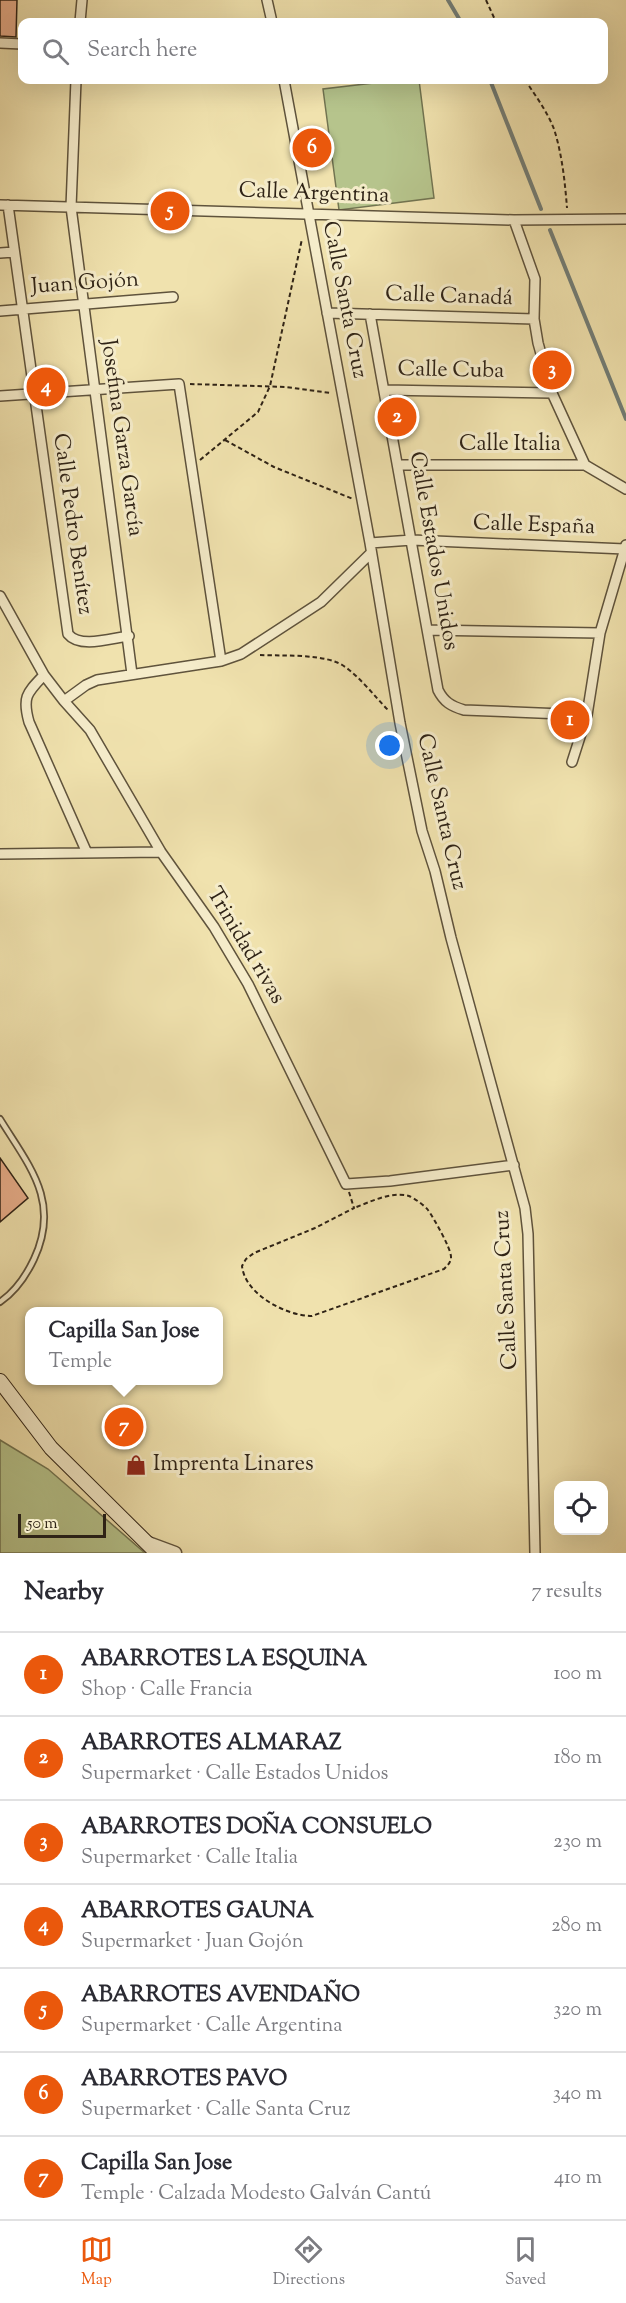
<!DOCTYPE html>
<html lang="en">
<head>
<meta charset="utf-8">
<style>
  :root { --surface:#fff; --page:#f2f2f3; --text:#2b2b33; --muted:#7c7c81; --line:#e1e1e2; --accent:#ea580c }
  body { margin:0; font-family:"Sorts Mill Goudy",serif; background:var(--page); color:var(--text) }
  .controls { position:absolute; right:18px; bottom:18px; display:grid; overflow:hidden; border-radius:12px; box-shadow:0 6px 24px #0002 }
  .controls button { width:54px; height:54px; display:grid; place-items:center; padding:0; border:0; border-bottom:2px solid var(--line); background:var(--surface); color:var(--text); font:30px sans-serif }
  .scale { position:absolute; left:18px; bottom:15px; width:88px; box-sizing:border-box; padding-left:6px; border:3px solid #2f2316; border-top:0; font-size:16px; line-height:21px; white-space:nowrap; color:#2f2316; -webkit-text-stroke:4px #f5ecca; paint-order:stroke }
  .you { position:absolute; left:390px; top:746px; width:21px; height:21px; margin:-15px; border:4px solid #fff; border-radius:50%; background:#1a73e8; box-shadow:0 0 0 9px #1a73e833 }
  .badge { display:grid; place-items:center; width:39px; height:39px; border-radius:50%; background:var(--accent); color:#fff; font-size:20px; font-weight:700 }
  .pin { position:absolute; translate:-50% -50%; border:3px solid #fff; box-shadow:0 2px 6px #0006 }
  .popup { position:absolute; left:25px; top:1307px; width:198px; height:78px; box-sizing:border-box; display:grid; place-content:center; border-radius:12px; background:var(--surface); filter:drop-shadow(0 2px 4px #0005); font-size:20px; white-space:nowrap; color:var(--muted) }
  .popup b { font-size:22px; color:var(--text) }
  .popup::after { content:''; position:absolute; left:50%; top:100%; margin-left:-12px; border:12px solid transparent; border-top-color:var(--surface) }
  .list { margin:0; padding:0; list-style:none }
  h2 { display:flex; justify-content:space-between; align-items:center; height:78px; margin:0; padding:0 24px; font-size:26px }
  h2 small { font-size:20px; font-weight:400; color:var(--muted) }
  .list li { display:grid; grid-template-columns:39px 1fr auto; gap:18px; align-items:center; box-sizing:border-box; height:84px; padding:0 24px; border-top:2px solid var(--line) }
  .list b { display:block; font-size:22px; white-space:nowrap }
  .list p { margin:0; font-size:20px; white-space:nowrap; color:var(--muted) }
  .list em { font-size:20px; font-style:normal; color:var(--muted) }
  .icon { flex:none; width:33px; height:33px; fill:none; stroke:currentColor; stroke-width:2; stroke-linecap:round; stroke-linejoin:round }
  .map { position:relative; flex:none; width:626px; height:1553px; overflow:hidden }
  .search { position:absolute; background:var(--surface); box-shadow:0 6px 24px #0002; left:18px; right:18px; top:18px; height:66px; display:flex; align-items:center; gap:15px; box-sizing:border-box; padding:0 21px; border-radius:12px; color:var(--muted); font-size:22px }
  .sheet { height:666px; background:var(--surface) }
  nav { display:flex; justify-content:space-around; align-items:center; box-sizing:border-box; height:84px; border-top:2px solid var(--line); background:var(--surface); font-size:16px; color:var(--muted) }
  nav a { display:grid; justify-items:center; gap:3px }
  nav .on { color:var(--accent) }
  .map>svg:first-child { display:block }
  .green { fill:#b6c48c; stroke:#727451; stroke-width:1.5 }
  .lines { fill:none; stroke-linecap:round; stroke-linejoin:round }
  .stream { stroke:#737e77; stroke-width:4 }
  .building { fill:#e9af8c; stroke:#2f2316; stroke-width:1.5 }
  .service-casing { stroke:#5f533c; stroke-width:8 }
  .minor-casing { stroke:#5f533c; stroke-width:12 }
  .tertiary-casing { stroke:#5f533c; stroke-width:15 }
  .secondary-casing { stroke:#2f2316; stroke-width:16 }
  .path { stroke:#2f2316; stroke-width:2; stroke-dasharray:4.5 3; stroke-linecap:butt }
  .service { stroke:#f5ecca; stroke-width:4.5 }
  .minor { stroke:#f5ecca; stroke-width:9 }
  .tertiary { stroke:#f5ecca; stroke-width:12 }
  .secondary { stroke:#f5ecca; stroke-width:14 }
  .labels { text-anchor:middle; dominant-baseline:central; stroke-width:6; stroke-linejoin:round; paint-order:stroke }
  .street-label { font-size:22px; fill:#2f2316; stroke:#f5ecca }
  .poi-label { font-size:22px; fill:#2f2316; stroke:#f5ecca; text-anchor:start }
</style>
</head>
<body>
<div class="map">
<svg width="626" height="1553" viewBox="0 0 626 1553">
  <rect width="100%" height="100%" fill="#f0e2ae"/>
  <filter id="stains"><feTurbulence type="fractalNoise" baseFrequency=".00333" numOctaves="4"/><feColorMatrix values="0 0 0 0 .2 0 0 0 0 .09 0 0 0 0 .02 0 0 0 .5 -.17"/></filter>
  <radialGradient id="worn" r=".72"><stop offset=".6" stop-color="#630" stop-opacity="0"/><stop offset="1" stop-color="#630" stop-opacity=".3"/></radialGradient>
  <path class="green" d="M 399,80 L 419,80 L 434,198 L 339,210 L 323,89 Z
    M 0,1440 L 48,1469 L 145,1553 L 0,1553 Z"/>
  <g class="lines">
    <path class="stream" d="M 448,0 L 461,22
      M 490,80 L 541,209
      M 550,230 L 626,419"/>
  </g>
  <path class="building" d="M 0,0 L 17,0 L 16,37 L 0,36 Z
    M 0,1158 L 28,1198 L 0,1222 Z"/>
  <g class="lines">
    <g class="service-casing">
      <path id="service" d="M 0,1119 C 29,1166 61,1201 34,1259 C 26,1276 16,1291 0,1302"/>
    </g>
    <g class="minor-casing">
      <path id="minor" d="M 267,0 L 272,22
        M 80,22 L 82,0
        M 0,43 L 22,44
        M 76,80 L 71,207 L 132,674
        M 284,80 L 370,543 L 400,723 L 422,831 L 435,871 L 451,938 L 525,1208 L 528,1234 L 535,1553
        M 0,205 L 514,220 L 626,219
        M 8,205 L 68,634 C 80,649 112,638 129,636
        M 514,220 L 535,279 L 534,319 L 538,343 L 552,393 L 585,465 L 626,489
        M 0,253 L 14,252
        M 0,311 L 173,297
        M 327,313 L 534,319
        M 370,314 L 438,690 C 444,702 451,706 464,710 L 587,715
        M 384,390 L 552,393
        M 0,396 L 179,384 L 221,661
        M 398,465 L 585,465
        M 370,543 L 412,540 L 625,549
        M 0,596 L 44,675 L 64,701 L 90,730 L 161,852 L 214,927 L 248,984 L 346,1184 L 390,1181 L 514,1165
        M 428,630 L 600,633
        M 44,675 C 27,693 22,697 29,722 L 87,853
        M 64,701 L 86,685 L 97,680 L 221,661 L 241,654 L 321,602 L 371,553
        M 572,762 L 587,715 L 600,633 L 626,545
        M 0,854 L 161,852"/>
    </g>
    <g class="tertiary-casing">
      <path id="tertiary" d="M 148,1543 L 175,1553"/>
    </g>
    <g class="secondary-casing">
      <path id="secondary" d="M 0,1381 L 51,1448 L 157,1553"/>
    </g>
    <path class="path" d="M 486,0 L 496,22
      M 525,80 C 535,95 547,111 554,129 C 562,154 565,182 567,208
      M 190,384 L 286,387 L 331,393
      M 225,440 L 274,467 L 353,499
      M 200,460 L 258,412 L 270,386 L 302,239
      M 260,655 C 282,656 315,654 336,662 C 353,668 375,697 388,710
      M 349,1192 L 354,1208 L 315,1228 L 254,1253 L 246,1259 L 242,1266 C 245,1295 287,1316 312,1316 L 444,1269 C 448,1265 451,1262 451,1257 C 451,1248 433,1217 428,1210 C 424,1205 414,1198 409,1196 C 391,1191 370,1202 354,1208"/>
    <use href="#service" class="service"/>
    <use href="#minor" class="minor"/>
    <use href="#tertiary" class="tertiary"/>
    <use href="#secondary" class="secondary"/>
  </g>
  <defs>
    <g id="shop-bare" transform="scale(1.62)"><path d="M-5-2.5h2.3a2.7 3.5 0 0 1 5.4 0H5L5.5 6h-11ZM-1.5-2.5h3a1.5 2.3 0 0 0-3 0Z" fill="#8f2418" stroke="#f5ecca" stroke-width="2.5" paint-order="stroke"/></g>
  </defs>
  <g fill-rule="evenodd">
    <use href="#shop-bare" x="136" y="1465"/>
  </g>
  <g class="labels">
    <g class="street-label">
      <text transform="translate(314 194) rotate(2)">Calle Argentina</text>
      <text transform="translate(85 284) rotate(-4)">Juan Gojón</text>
      <text transform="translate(449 297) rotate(2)">Calle Canadá</text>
      <text transform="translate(344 300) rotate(79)">Calle Santa Cruz</text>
      <text transform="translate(451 371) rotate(1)">Calle Cuba</text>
      <text transform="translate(121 438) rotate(82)">Josefina Garza García</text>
      <text x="510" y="445">Calle Italia</text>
      <text transform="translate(72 524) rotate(82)">Calle Pedro Benítez</text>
      <text transform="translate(534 526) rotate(2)">Calle España</text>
      <text transform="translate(433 551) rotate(80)">Calle Estados Unidos</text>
      <text transform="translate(441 812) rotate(77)">Calle Santa Cruz</text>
      <text transform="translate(245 946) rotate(59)">Trinidad rivas</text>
      <text transform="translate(507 1290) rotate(-93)">Calle Santa Cruz</text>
    </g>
    <g class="poi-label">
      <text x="153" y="1465">Imprenta Linares</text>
    </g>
  </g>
  <rect width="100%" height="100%" filter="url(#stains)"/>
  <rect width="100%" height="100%" fill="url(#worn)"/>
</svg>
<div class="controls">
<button><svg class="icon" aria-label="locate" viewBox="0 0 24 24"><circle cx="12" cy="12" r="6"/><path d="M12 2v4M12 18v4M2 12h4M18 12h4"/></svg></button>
</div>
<div class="scale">50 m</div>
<div class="you"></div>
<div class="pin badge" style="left:570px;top:720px">1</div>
<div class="pin badge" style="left:397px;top:417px">2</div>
<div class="pin badge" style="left:552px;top:370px">3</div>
<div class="pin badge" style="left:46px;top:387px">4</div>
<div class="pin badge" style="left:170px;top:211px">5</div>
<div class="pin badge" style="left:312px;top:148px">6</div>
<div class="pin badge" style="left:124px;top:1427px">7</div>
<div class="popup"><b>Capilla San Jose</b>Temple</div>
<div class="search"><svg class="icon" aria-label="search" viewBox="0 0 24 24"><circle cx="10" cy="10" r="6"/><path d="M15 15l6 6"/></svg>Search here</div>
</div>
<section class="sheet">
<h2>Nearby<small>7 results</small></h2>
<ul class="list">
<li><span class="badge">1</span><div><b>ABARROTES LA ESQUINA</b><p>Shop · Calle Francia</p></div><em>100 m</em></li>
<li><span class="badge">2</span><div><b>ABARROTES ALMARAZ</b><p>Supermarket · Calle Estados Unidos</p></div><em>180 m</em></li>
<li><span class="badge">3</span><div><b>ABARROTES DOÑA CONSUELO</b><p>Supermarket · Calle Italia</p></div><em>230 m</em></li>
<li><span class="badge">4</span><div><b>ABARROTES GAUNA</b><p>Supermarket · Juan Gojón</p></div><em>280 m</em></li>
<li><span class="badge">5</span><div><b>ABARROTES AVENDAÑO</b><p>Supermarket · Calle Argentina</p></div><em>320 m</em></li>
<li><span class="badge">6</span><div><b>ABARROTES PAVO</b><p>Supermarket · Calle Santa Cruz</p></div><em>340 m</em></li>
<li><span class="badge">7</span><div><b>Capilla San Jose</b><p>Temple · Calzada Modesto Galván Cantú</p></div><em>410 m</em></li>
</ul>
</section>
<nav>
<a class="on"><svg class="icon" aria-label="map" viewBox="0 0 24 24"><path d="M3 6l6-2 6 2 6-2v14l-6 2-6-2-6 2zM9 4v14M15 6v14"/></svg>Map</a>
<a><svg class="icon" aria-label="directions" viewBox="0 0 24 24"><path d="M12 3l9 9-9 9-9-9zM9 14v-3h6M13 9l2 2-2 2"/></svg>Directions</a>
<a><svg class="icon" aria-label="saved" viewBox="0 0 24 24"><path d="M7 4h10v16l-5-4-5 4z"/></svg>Saved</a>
</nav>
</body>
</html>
